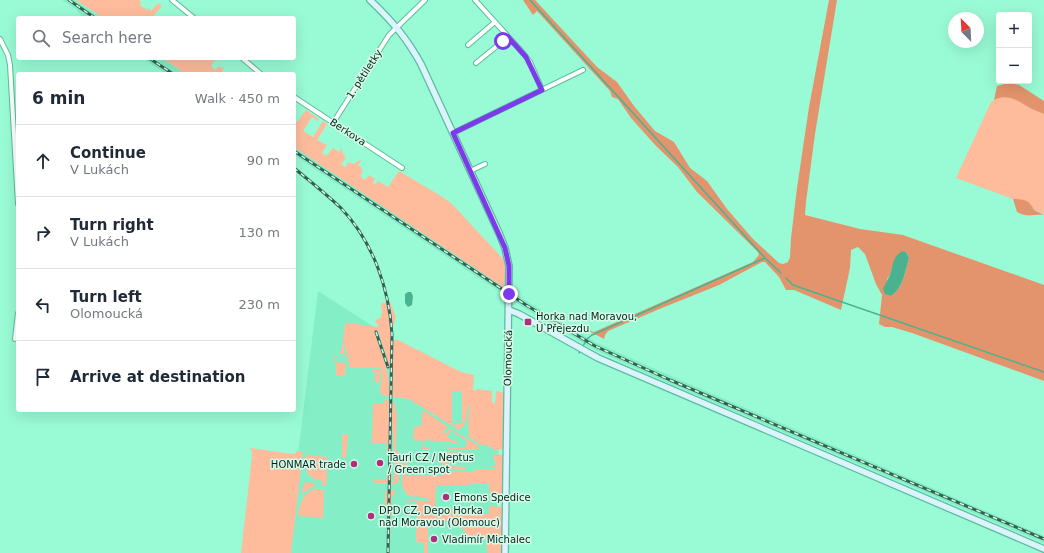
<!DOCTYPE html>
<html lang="en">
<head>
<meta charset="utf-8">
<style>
  :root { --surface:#fff; --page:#f6f6f7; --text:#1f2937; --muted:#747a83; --line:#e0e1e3 }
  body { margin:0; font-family:"DejaVu Sans",sans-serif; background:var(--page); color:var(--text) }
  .controls { position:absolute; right:12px; top:12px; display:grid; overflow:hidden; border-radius:4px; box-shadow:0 4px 16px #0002 }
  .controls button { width:36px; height:36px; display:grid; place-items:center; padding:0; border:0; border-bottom:1px solid var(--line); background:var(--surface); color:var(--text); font:20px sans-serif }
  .compass { position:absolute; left:948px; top:12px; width:36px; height:36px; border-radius:50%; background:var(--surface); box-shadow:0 4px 16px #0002; rotate:336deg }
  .stop { position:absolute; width:12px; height:12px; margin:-9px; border:3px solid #7c3aed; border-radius:50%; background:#fff }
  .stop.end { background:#7c3aed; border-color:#fff; box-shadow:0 1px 4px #0008 }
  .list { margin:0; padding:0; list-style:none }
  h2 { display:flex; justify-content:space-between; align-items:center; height:52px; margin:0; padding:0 16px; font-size:17px }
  h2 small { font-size:13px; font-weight:400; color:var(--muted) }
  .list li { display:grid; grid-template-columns:26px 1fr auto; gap:12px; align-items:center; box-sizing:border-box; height:72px; padding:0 16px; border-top:1px solid var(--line) }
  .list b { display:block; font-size:15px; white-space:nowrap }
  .list p { margin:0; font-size:13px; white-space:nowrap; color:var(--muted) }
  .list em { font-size:13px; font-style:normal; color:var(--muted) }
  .icon { flex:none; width:22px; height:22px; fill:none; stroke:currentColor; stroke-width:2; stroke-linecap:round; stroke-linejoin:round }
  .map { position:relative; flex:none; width:1044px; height:553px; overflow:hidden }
  .search { position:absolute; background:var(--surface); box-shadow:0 4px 16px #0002; left:16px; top:16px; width:280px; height:44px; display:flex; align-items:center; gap:10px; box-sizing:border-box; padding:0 14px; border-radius:4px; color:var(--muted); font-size:15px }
  .panel { position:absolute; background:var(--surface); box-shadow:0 4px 16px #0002; left:16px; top:72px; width:280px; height:340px; border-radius:4px }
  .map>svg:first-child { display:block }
  .built { fill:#84eec6 }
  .green { fill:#febc9c }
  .forest { fill:#e4946c; fill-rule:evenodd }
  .water { fill:#4ab28e }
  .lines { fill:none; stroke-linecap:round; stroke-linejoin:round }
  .stream { stroke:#4ab28e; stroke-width:1.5 }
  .street-casing { stroke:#5bbd9a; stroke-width:6 }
  .secondary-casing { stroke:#5bbd9a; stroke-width:8 }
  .street { stroke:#fff; stroke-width:4 }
  .secondary { stroke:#dbf3fd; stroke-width:5.5 }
  .rail-casing { stroke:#306351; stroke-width:3 }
  .rail { stroke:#d7fbeb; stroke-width:1.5; stroke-dasharray:4.5; stroke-linecap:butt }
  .route { stroke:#7c3aed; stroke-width:5 }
  .poi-dot { fill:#ae2f7d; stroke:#d7fbeb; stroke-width:1.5 }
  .labels { text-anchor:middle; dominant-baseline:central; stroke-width:3; stroke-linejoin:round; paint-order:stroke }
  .street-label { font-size:10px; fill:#032319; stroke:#d7fbeb }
  .poi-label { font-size:10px; fill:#032319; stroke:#d7fbeb; text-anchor:start }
</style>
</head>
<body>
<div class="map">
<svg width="1044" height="553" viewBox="0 0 1044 553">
  <rect width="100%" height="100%" fill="#99fbd5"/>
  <path class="built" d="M 62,0 L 75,0 L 102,18 L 83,18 L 76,9 Z
    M 142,58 L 162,58 L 186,74 L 166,74 Z
    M 294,146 L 528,302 L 597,343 L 671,376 L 1044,536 L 1044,543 L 668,383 L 593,349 L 524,308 L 294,155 Z
    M 318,291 L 385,334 L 386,344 L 499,407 L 497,553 L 286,553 Z"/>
  <path class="green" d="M 76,0 L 139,0 L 141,2 L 140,5 L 147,10 L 148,8 L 151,11 L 158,3 L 162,6 L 154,15 L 157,18 L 103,18 Z
    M 162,58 L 214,58 L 215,60 L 211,66 L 215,70 L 219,66 L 221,68 L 222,67 L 224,68 L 222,71 L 224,74 L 186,74 Z
    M 1007,97 C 1020,100 1031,109 1044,114 L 1044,214 L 1034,210 L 1031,204 L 1019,199 L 1013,199 L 956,178 L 991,102 L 998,98 Z
    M 306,110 L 319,119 L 318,121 L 312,117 L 303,131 L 313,137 L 323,121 L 327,124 L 317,140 L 327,145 L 322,153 L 326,156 L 333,148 L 339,152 L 342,148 L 343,154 L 345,155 L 344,157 L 346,158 L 341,164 L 345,167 L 349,162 L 353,164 L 362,159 L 358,165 L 362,168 L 361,170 L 363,171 L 360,176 L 365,180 L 369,175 L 375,179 L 373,183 L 376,184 L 378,181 L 388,187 L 399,171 L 441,196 L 452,204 L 504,260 L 506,265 L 506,289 L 294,147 L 294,121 L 297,122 Z
    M 390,302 L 396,317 L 392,329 L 390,329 L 391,344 L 393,344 L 393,340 L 398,340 L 461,372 L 474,375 L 473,390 L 476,391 L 477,389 L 492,391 L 492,402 L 495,404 L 496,391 L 505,393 L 504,449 L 494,450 L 490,446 L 481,445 L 469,437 L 468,420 L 470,406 L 468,407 C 467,416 467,426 458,430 L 455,428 L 455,423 L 462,423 L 462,391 L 452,391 L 452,423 L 454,427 L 412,401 L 404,398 L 392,397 L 393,363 L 393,373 L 391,373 L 388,362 L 378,331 L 376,332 C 383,354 390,374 390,397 L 382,395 L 380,393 L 382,371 L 381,371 L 379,384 L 378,381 L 377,384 L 375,382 L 375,372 L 372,372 L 372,369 L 381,369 L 382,365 L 381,368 L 372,368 L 372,367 L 371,368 L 349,368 L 349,354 L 346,352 L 346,341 L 344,352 L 349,355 L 348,361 L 347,361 L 347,356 L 344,354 L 336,354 L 335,363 L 334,363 L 335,354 L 340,353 L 340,351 L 342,348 L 345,324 L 347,323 L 379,327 L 375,321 L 381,317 L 382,312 L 381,303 Z
    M 336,362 L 346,363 L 345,376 L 336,376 Z
    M 384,400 L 394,402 L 397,414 L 396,451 L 399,452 L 400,455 L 399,478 L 398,483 L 394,484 L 375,483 L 372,479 L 386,480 L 387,474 L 389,476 L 390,483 L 390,470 L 391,469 L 392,482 L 394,482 L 394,454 L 391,408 L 390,411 L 389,453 L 387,452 L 387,443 L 373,443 L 372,442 L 373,403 L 384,403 Z
    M 423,410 L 448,427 L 447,429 L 446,428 L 443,432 L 445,434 L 450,429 L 478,445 L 479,450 L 448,449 L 448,448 L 465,448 L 467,441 L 451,431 L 447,437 L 453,441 L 454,440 L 457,441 L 457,443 L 452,443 L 451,442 L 423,440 L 423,448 L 430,448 L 430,449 L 422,449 L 422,441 L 413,440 L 414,427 L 421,426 Z
    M 344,434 L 348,434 L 346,458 L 342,457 L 342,436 Z
    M 250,448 L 292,454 L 296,453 L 296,451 L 303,452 L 291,553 L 241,553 L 252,456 L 252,452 Z
    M 441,452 L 473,453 L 472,453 L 473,454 L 464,454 L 464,457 L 450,456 L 449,466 L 466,467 L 466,470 C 450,470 451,469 437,461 L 438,456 Z
    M 405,453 L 408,454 L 410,456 L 410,462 L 407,462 L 407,469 L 403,469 C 401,464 402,457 405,453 Z
    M 495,454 L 504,455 L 503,496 C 500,501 496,500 490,500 L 489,483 L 473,483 L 467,485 L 436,485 L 435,509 L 467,510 L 467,513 L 489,514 L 489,506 L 501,507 L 503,511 L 503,553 L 488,553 L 487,550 L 486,539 L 469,538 L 463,529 L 454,526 L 453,521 L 441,521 L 441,524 L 428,524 L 428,553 L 424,553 L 424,543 L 416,542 L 417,501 L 410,501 L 410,504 L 406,504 L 410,500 L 429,501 L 430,499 L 419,497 L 420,495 L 418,497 L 417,495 L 415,497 L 412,496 L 411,495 L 410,496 L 407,495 L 402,486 L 402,474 L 406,472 L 406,476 L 443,476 L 443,470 L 441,470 L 441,467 L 438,467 L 438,465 L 452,472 L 471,472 L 471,471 L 475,471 L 475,469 L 498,469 L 497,468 L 489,467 L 490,466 L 493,467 L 496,464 L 493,456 Z
    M 306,455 L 327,457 L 327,478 L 325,487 L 322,485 L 322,481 C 306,478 304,470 306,455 Z
    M 305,482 L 313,483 L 316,485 L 301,494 Z
    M 315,489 L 320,489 L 324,491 L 323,520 L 322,518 L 298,516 C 300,504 302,493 315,489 Z
    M 387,490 L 394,490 L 395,492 L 394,495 L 392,496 L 390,543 L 390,524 L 387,521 L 388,506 L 385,505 L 385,494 Z"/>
  <path class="forest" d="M 523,0 L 535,0 L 597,67 L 617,82 L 634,106 L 655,131 L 674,142 L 690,168 L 707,181 L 727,209 L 753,239 L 779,263 L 783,264 L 788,262 L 790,257 L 791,238 L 797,188 L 809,107 L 829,0 L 837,0 L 815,134 L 806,202 L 805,215 L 860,229 L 903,235 L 1044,285 L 1044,381 L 912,333 L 892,327 L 885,327 L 879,324 L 882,295 L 876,284 L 865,254 L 858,247 L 851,250 L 850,268 L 841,310 L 794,290 L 786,290 L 779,277 L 765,262 L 762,262 L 719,285 L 657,310 L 608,331 L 605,335 L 604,339 L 587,330 L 594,332 L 753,262 L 759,255 L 758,252 L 697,192 L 678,167 L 656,146 L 631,118 L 618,99 L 612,97 L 610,91 L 537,11 L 533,15 ZM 904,251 L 906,252 L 909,258 C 905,272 903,288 891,296 L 887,279 L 891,273 L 892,267 Z
    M 1008,83 L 1019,85 L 1044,101 L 1044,114 C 1040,112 1036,111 1032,109 C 1020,103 1009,92 994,100 L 997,86 Z
    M 1013,199 C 1023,199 1030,200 1034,210 L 1044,215 C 1033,214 1028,218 1017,212 Z"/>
  <path class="water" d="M 904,251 L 906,252 L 909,258 C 905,272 903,288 891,296 L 885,294 L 883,289 C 885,284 889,278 891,272 C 893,263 894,254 904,251 Z
    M 408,292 L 411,292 L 413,296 L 412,305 L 408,307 L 405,303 L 405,294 Z"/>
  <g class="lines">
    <path class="stream" d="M 530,0 L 765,258 L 781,273
      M 786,278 L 793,285 L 1044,372
      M 579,353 L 587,339 L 592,335 L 765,258"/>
    <g class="street-casing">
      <path id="street" d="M 172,0 L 194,18
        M 475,0 L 524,54 L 530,62 L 542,90
        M 0,39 L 8,55 L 10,65 L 18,204
        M 468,45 L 495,22
        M 242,58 L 261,74
        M 476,63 L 508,37
        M 294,97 L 402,168
        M 333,123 L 389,35 L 425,0
        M 453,133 L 583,70
        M 470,171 L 485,164
        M 15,339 L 18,313"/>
    </g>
    <g class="secondary-casing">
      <path id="secondary" d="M 370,0 C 392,21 406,37 421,64 L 499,233 L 505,248 L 509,266 L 505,553
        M 509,310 L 519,314 L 598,358 L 1044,549"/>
    </g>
    <use href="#street" class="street"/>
    <use href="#secondary" class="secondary"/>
    <g class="rail-casing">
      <path id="rail" d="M 69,0 L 95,18
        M 149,58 L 173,74
        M 294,151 L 526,305 L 595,346 L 670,380 L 1044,539
        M 294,168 C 310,181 326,194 341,208 C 373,242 389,288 392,334 L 388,553
        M 376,332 L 388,367"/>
    </g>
    <use href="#rail" class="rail"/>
  </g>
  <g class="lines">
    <path class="route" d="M 503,41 L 508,37 L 526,57 L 542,90 L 453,133 L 505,248 L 509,266 L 509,294"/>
  </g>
  <g class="poi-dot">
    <rect x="524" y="318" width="8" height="8" rx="2"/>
    <circle cx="380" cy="463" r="4"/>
    <circle cx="354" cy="464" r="4"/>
    <circle cx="446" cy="497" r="4"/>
    <circle cx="371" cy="516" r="4"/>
    <circle cx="434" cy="539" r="4"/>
  </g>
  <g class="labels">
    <g class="street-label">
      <text transform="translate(364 74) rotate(-57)">1. pětiletky</text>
      <text transform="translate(348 132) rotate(33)">Berkova</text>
      <text transform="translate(508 358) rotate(-89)">Olomoucká</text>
    </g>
    <g class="poi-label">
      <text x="536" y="316">Horka nad Moravou,<tspan x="536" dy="12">U Přejezdu</tspan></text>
      <text x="388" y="457">Tauri CZ / Neptus<tspan x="388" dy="12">/ Green spot</tspan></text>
      <text x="346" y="464" text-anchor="end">HONMAR trade</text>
      <text x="454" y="497">Emons Spedice</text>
      <text x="379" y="510">DPD CZ, Depo Horka<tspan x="379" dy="12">nad Moravou (Olomouc)</tspan></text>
      <text x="442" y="539">Vladimír Michalec</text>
    </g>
  </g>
</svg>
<div class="controls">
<button>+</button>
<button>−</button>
</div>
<svg class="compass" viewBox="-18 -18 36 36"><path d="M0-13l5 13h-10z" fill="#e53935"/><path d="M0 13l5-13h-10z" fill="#747a83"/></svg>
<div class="stop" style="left:503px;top:41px"></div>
<div class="stop end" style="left:509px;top:294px"></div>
<div class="search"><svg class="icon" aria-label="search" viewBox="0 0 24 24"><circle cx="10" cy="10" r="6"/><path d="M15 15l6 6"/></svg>Search here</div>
<section class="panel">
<h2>6 min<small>Walk · 450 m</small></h2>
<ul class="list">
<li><svg class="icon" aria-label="ahead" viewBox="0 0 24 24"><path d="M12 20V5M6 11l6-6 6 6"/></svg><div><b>Continue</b><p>V Lukách</p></div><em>90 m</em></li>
<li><svg class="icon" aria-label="right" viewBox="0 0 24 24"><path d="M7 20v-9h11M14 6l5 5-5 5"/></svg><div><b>Turn right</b><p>V Lukách</p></div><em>130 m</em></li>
<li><svg class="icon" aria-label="left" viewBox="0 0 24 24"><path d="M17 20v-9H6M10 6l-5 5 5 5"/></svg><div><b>Turn left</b><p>Olomoucká</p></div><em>230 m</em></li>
<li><svg class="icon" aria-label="arrive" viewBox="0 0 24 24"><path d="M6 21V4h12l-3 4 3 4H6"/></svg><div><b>Arrive at destination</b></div></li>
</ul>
</section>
</div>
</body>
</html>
